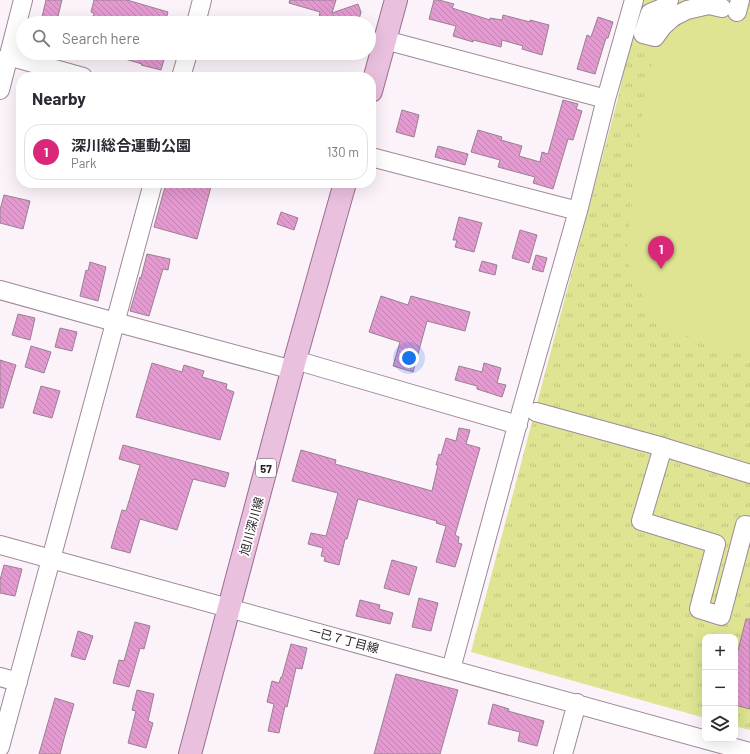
<!DOCTYPE html>
<html lang="en">
<head>
<meta charset="utf-8">
<style>
  :root { --surface:#fff; --page:#f2f2f3; --text:#2b2b33; --muted:#7c7c81; --line:#e1e1e2; --accent:#db2777 }
  body { margin:0; font-family:Barlow,"Noto Sans JP",sans-serif; background:var(--page); color:var(--text) }
  .controls { position:absolute; right:12px; bottom:12px; display:grid; overflow:hidden; border-radius:8px; box-shadow:0 4px 16px #0002 }
  .controls button { width:36px; height:36px; display:grid; place-items:center; padding:0; border:0; border-bottom:1px solid var(--line); background:var(--surface); color:var(--text); font:20px sans-serif }
  .you { position:absolute; left:409px; top:358px; width:14px; height:14px; margin:-10px; border:3px solid #fff; border-radius:50%; background:#1a73e8; box-shadow:0 0 0 6px #1a73e833 }
  .badge { display:grid; place-items:center; width:26px; height:26px; border-radius:50%; background:var(--accent); color:#fff; font-size:13px; font-weight:700 }
  .pin { position:absolute; translate:-50% -33px; filter:drop-shadow(0 1px 2px #0008) }
  .pin::after { content:''; position:absolute; top:21px; width:14px; height:12px; background:inherit; clip-path:polygon(0 0,100% 0,50% 100%) }
  .list { margin:0; padding:0; list-style:none }
  h2 { display:flex; justify-content:space-between; align-items:center; height:52px; margin:0; padding:0 16px; font-size:17px }
  h2 small { font-size:13px; font-weight:400; color:var(--muted) }
  .list li { display:grid; grid-template-columns:26px 1fr auto; gap:12px; align-items:center; box-sizing:border-box; height:56px; margin:0 8px 8px; padding:0 8px; border:1px solid var(--line); border-radius:16px }
  .list b { display:block; font-size:15px; white-space:nowrap }
  .list p { margin:0; font-size:13px; white-space:nowrap; color:var(--muted) }
  .list em { font-size:13px; font-style:normal; color:var(--muted) }
  .icon { flex:none; width:22px; height:22px; fill:none; stroke:currentColor; stroke-width:2; stroke-linecap:round; stroke-linejoin:round }
  .map { position:relative; flex:none; width:750px; height:754px; overflow:hidden }
  .search { position:absolute; background:var(--surface); box-shadow:0 4px 16px #0002; left:16px; top:16px; width:360px; height:44px; display:flex; align-items:center; gap:10px; box-sizing:border-box; padding:0 14px; border-radius:22px; color:var(--muted); font-size:15px }
  .panel { position:absolute; background:var(--surface); box-shadow:0 4px 16px #0002; left:16px; top:72px; width:360px; height:116px; border-radius:16px }
  .map>svg:first-child { display:block }
  .grass { fill:url(#grass-tufts) }
  .garden { fill:#dee491 }
  .building { fill:url(#building-back-hatch); stroke:#978191 }
  .lines { fill:none; stroke-linecap:round; stroke-linejoin:round }
  .minor-casing { stroke:#9f8998; stroke-width:20 }
  .major-casing { stroke:#9b6d8f; stroke-width:24 }
  .minor { stroke:#fff; stroke-width:18 }
  .major { stroke:#e9c1df; stroke-width:22 }
  .labels { text-anchor:middle; dominant-baseline:central; stroke-width:3.5; stroke-linejoin:round; paint-order:stroke }
  .shield { fill:#fff; stroke:#666064; stroke-width:1 }
  .shield-label { font-size:11px; font-weight:bold; fill:#251c22 }
  .street-label { font-size:12px; fill:#251c22; stroke:#fff }
</style>
</head>
<body>
<div class="map">
<svg width="750" height="754" viewBox="0 0 750 754">
  <defs>
    <pattern id="grass-tufts" width="24" height="20" patternUnits="userSpaceOnUse"><rect width="24" height="20" fill="#dee491"/><path d="M3 7l-1-3M5 7V3M7 7l1-3M15 17l-1-3M17 17v-4M19 17l1-3" fill="none" stroke="#bec37d"/></pattern>
    <pattern id="building-back-hatch" width="6" height="6" patternUnits="userSpaceOnUse"><rect width="6" height="6" fill="#e599d1"/><path d="M-1 5l2 2M0 0l6 6M5-1l2 2" fill="none" stroke="#c483b3"/></pattern>
  </defs>
  <rect width="100%" height="100%" fill="#fcf2f9"/>
  <path class="grass" d="M 639,0 L 750,0 L 750,730 L 735,726 L 735,637 L 705,637 L 705,718 L 471,652 L 618,98 Z"/>
  <path class="garden" d="M 707,13 C 723,14 735,18 750,23 L 750,351 L 733,351 L 703,342 L 680,333 L 661,319 L 648,305 L 637,287 L 629,265 L 627,245 L 645,94 L 656,49 L 663,38 L 672,31 L 694,17 Z"/>
  <path class="building" d="M 46,0 L 62,0 L 57,20 L 42,17 Z
    M 94,0 L 127,0 L 168,12 L 165,23 L 91,23 L 94,13 L 91,12 Z
    M 290,0 L 336,0 L 332,13 L 358,4 L 361,12 L 358,23 L 309,23 L 309,21 L 319,18 L 320,12 L 289,3 Z
    M 434,0 L 439,0 L 454,4 L 452,8 L 490,20 L 490,18 L 502,20 L 503,15 L 530,22 L 530,20 L 549,25 L 542,55 L 522,49 L 523,46 L 502,40 L 501,47 L 473,40 L 473,42 L 453,36 L 456,26 L 429,19 Z
    M 598,17 L 613,22 L 608,38 L 606,38 L 595,74 L 577,69 L 587,35 L 591,37 Z
    M 115,53 L 166,53 L 161,70 L 141,65 L 142,64 L 115,56 Z
    M 563,100 L 578,104 L 576,109 L 582,111 L 573,140 L 568,139 L 553,189 L 533,183 L 535,177 L 498,167 L 500,160 L 471,152 L 478,130 L 502,137 L 501,140 L 522,146 L 519,156 L 540,162 L 542,152 L 548,154 Z
    M 402,110 L 419,115 L 414,137 L 396,132 Z
    M 438,146 L 468,154 L 465,165 L 435,157 Z
    M 166,183 L 212,183 L 197,239 L 154,227 Z
    M 4,195 L 30,201 L 23,229 L 0,223 L 0,210 Z
    M 281,212 L 298,218 L 294,230 L 277,224 Z
    M 459,217 L 482,223 L 474,252 L 455,247 L 457,240 L 453,240 Z
    M 520,230 L 537,235 L 529,263 L 512,258 Z
    M 147,254 L 170,259 L 168,270 L 163,269 L 149,316 L 130,311 L 140,277 L 141,278 Z
    M 536,255 L 547,258 L 543,272 L 532,269 Z
    M 482,261 L 497,265 L 495,275 L 479,271 Z
    M 90,262 L 106,267 L 98,301 L 80,296 L 86,270 L 88,271 Z
    M 381,296 L 408,305 L 411,296 L 470,312 L 465,331 L 427,321 L 413,372 L 393,366 L 400,342 L 369,332 Z
    M 18,314 L 35,318 L 30,340 L 12,335 Z
    M 60,328 L 77,332 L 72,351 L 55,347 Z
    M 31,346 L 51,352 L 44,373 L 25,367 Z
    M 0,360 L 16,365 L 3,408 L 0,408 Z
    M 152,363 L 182,372 L 184,365 L 204,371 L 202,377 L 227,384 L 226,389 L 234,392 L 220,440 L 136,417 Z
    M 484,363 L 501,368 L 497,383 L 506,385 L 502,397 L 477,389 L 477,386 L 455,380 L 459,366 L 482,372 Z
    M 41,386 L 60,391 L 52,418 L 33,413 Z
    M 459,428 L 470,430 L 466,444 L 480,448 L 455,535 L 459,537 L 458,543 L 462,544 L 455,567 L 436,562 L 446,526 L 436,523 L 437,521 L 358,499 L 347,539 L 345,539 L 339,565 L 324,561 L 325,557 L 321,556 L 323,548 L 308,544 L 311,533 L 326,536 L 338,493 L 292,481 L 301,450 L 336,460 L 335,464 L 432,491 L 438,465 L 436,465 L 439,454 L 441,455 L 446,438 L 456,441 Z
    M 123,445 L 229,473 L 225,487 L 193,479 L 177,530 L 140,519 L 130,553 L 111,548 L 122,510 L 126,511 L 140,465 L 119,459 Z
    M 392,560 L 417,567 L 409,595 L 384,588 Z
    M 4,565 L 22,569 L 15,596 L 0,593 L 0,580 Z
    M 419,598 L 438,603 L 431,631 L 412,627 Z
    M 360,600 L 380,605 L 379,609 L 393,613 L 390,624 L 356,616 Z
    M 746,619 L 750,619 L 750,709 L 735,705 L 735,662 Z
    M 135,622 L 150,626 L 144,649 L 140,648 L 129,687 L 113,683 L 119,660 L 124,661 Z
    M 78,631 L 93,636 L 85,660 L 71,656 Z
    M 291,644 L 307,648 L 302,669 L 296,668 L 287,707 L 285,706 L 279,733 L 268,731 L 274,704 L 267,702 L 272,681 L 279,683 L 281,677 L 282,677 Z
    M 396,674 L 458,690 L 440,754 L 374,754 Z
    M 137,690 L 154,694 L 148,721 L 153,723 L 146,748 L 128,743 L 136,711 L 132,710 Z
    M 55,698 L 74,704 L 65,735 L 60,754 L 39,754 Z
    M 493,704 L 509,709 L 508,711 L 544,721 L 537,746 L 518,741 L 520,732 L 488,724 Z"/>
  <g class="lines">
    <g class="minor-casing">
      <path id="minor" d="M 669,0 L 667,6 L 650,13 L 643,34 L 655,37 L 663,26 L 673,17 L 687,10 L 709,5 L 722,8
        M 737,12 L 740,0
        M 196,23 L 202,0
        M 385,40 L 606,99
        M 8,56 L 83,77
        M 181,77 L 188,53
        M 0,90 L 23,0
        M 371,157 L 578,211
        M 0,290 L 115,322 L 293,370
        M 295,360 L 518,425
        M 536,412 L 663,447 L 750,474
        M 663,447 L 641,521 L 716,544 L 699,609 L 721,616 L 745,525 L 750,526
        M 0,545 L 750,752
        M 451,669 L 522,408 L 578,211 L 606,99 L 634,0
        M 0,677 L 18,682
        M 0,747 L 153,183
        M 563,754 L 577,703"/>
    </g>
    <g class="major-casing">
      <path id="major" d="M 371,91 L 396,0
        M 190,754 L 295,360 L 345,183"/>
    </g>
    <use href="#minor" class="minor"/>
    <use href="#major" class="major"/>
  </g>
  <g class="labels">
    <rect class="shield" x="256" y="459" width="20" height="18" rx="3"/>
    <g class="shield-label">
      <text x="266" y="468">57</text>
    </g>
    <g class="street-label">
      <text transform="translate(251 526) rotate(-75)">旭川深川線</text>
      <text transform="translate(344 639) rotate(15)">一已７丁目線</text>
    </g>
  </g>
</svg>
<div class="controls">
<button>+</button>
<button>−</button>
<button><svg class="icon" aria-label="layers" viewBox="0 0 24 24"><path d="M12 4l9 5-9 5-9-5zM3 14l9 5 9-5"/></svg></button>
</div>
<div class="you"></div>
<div class="pin badge" style="left:661px;top:269px">1</div>
<div class="search"><svg class="icon" aria-label="search" viewBox="0 0 24 24"><circle cx="10" cy="10" r="6"/><path d="M15 15l6 6"/></svg>Search here</div>
<section class="panel">
<h2>Nearby<small></small></h2>
<ul class="list">
<li><span class="badge">1</span><div><b>深川総合運動公園</b><p>Park</p></div><em>130 m</em></li>
</ul>
</section>
</div>
</body>
</html>
